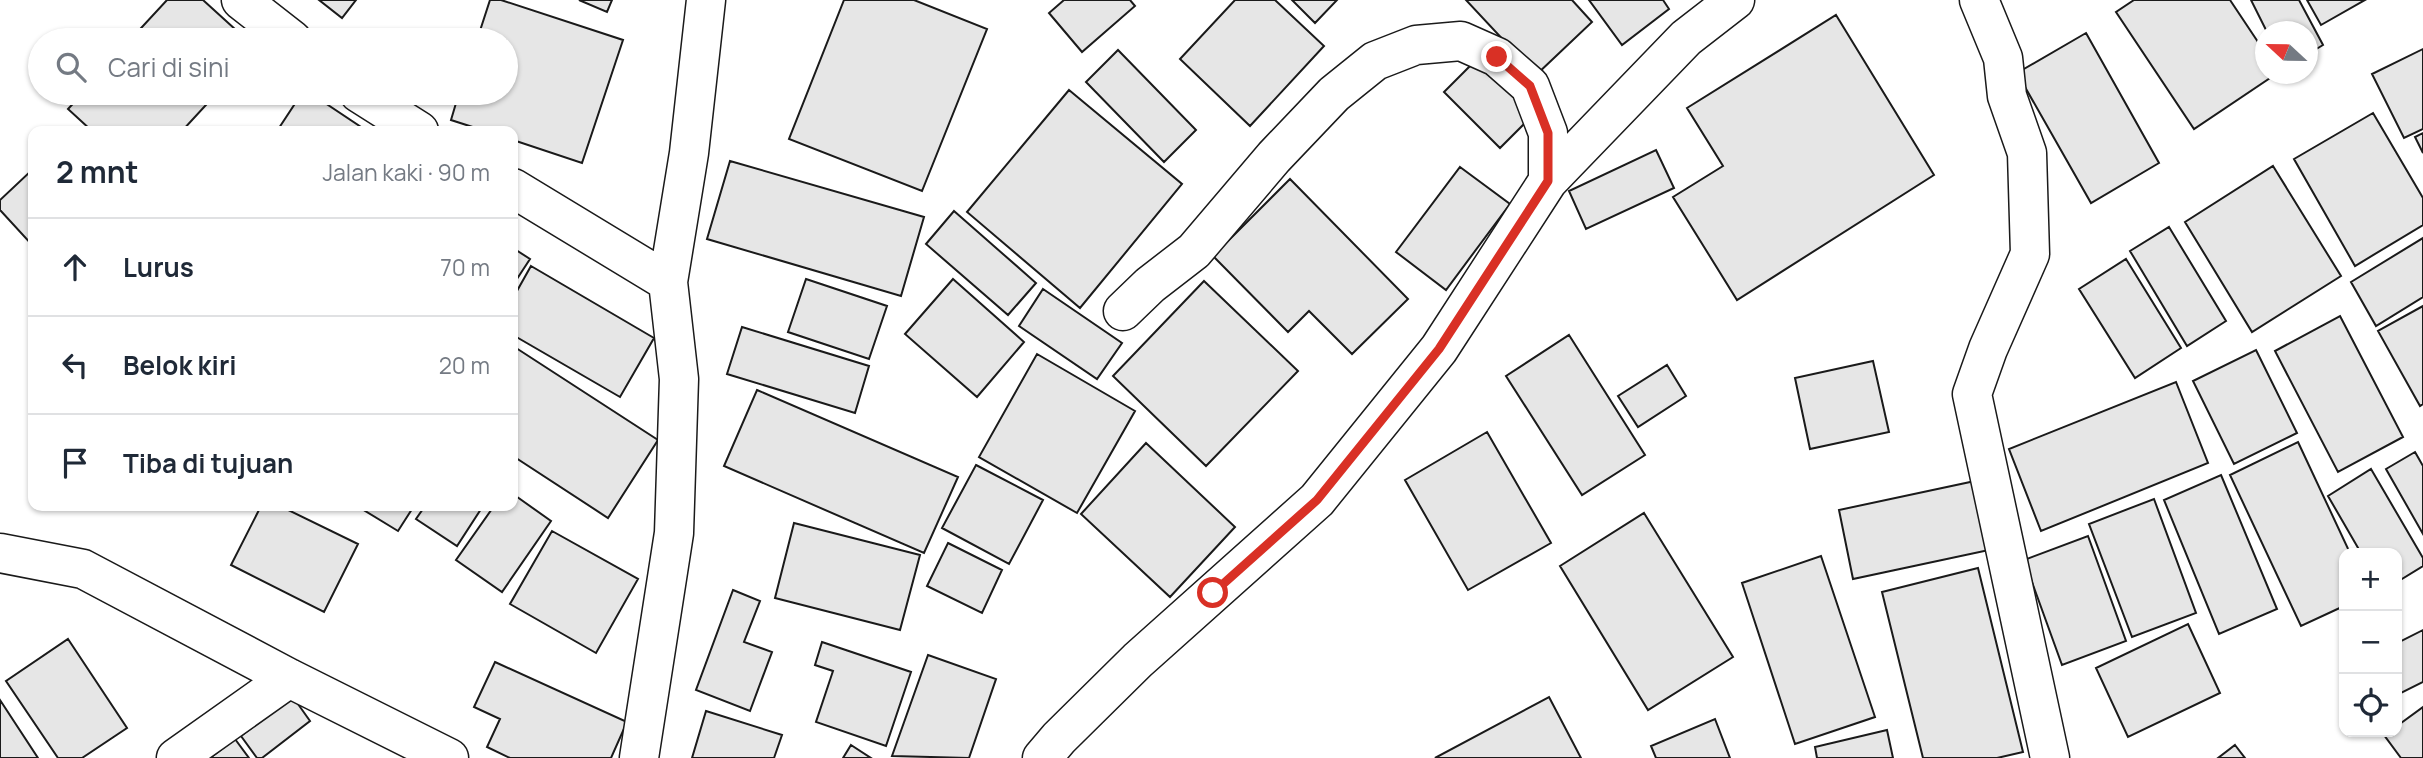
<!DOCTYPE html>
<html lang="id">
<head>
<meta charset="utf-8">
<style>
  :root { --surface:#fff; --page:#f6f6f7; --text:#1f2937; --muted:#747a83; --line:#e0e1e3 }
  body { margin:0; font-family:Manrope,sans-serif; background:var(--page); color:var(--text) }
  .controls { position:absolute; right:21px; bottom:21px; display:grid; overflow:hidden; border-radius:14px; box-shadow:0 2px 5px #0004 }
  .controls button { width:63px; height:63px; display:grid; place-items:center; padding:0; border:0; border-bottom:2px solid var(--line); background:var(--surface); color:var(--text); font:35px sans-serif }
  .compass { position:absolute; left:2255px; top:21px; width:63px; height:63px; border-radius:50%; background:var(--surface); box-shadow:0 2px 5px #0004; rotate:292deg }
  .stop { position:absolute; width:21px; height:21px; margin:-16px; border:5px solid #d93025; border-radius:50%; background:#fff }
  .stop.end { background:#d93025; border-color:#fff; box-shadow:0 2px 7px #0008 }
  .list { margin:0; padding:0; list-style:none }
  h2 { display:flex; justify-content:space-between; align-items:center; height:91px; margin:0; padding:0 28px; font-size:30px }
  h2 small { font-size:23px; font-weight:400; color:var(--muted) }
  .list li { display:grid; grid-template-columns:46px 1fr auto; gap:21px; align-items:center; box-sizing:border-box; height:98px; padding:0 28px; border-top:2px solid var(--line) }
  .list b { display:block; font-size:26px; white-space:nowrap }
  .list em { font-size:23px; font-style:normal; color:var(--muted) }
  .icon { flex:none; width:38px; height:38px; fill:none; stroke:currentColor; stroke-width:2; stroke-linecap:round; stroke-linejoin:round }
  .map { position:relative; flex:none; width:2423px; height:758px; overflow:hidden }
  .search { position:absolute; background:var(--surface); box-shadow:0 2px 5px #0004; left:28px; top:28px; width:490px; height:77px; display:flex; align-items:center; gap:18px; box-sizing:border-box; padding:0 24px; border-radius:38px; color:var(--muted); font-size:26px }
  .panel { position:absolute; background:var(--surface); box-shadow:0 2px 5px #0004; left:28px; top:126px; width:490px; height:385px; border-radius:14px }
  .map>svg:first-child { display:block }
  .building { fill:#e6e6e6; stroke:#1a1a1a; stroke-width:2 }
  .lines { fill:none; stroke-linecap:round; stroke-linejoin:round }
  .minor-casing { stroke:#1a1a1a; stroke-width:41 }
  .minor { stroke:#fff; stroke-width:38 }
  .route { stroke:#d93025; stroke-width:9 }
</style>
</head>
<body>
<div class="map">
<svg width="2423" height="758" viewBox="0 0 2423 758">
  <rect width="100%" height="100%" fill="#fff"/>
  <path class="building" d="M 167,0 L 203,0 L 247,40 L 130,40 Z
    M 319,0 L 356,0 L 342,18 Z
    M 490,0 L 501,0 L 623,40 L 582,163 L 513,140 L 513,131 L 485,131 L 451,120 L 459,93 L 506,93 L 506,40 L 477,40 Z
    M 579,0 L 612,0 L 607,12 Z
    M 844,0 L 914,0 L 987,29 L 922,191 L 789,139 Z
    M 1064,0 L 1130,0 L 1135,6 L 1082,52 L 1049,13 Z
    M 1235,0 L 1275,0 L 1324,46 L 1250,126 L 1180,59 Z
    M 1292,0 L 1337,0 L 1315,23 Z
    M 1466,0 L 1572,0 L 1592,22 L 1536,75 Z
    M 1589,0 L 1663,0 L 1669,9 L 1622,45 Z
    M 2134,0 L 2230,0 L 2266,54 L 2266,74 L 2276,74 L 2194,129 L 2116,12 Z
    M 2251,0 L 2299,0 L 2323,45 L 2308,54 L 2308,32 L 2267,32 Z
    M 2307,0 L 2365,0 L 2321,25 Z
    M 1836,15 L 1934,175 L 1737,300 L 1673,197 L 1723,166 L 1687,108 Z
    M 2086,33 L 2159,163 L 2091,203 L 2017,73 Z
    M 2423,49 L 2423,129 L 2404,138 L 2372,74 Z
    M 1118,50 L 1196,130 L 1164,162 L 1086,82 Z
    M 1479,57 L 1535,113 L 1500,148 L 1444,92 Z
    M 1069,90 L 1182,184 L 1080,308 L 967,212 Z
    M 83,93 L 217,93 L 182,131 L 92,131 L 68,109 Z
    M 302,93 L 310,93 L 367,131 L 277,131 Z
    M 2373,113 L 2423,198 L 2423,225 L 2355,266 L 2294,159 Z
    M 2423,133 L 2423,153 L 2415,137 Z
    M 1656,150 L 1674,188 L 1586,229 L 1569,191 Z
    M 730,161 L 924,217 L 901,296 L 707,239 Z
    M 2273,166 L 2341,276 L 2252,332 L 2185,222 Z
    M 1460,167 L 1510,204 L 1446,290 L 1396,252 Z
    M 33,169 L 33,246 L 0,210 L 0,200 Z
    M 1290,179 L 1408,299 L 1352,354 L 1309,311 L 1288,332 L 1213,256 Z
    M 954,211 L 1036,283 L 1008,315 L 926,244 Z
    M 2169,227 L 2226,321 L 2187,346 L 2130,251 Z
    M 2423,238 L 2423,297 L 2376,326 L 2351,282 Z
    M 513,248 L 530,259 L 513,285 Z
    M 2126,259 L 2181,348 L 2135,378 L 2079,289 Z
    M 531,266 L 654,338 L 620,397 L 513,335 L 513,298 Z
    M 806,279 L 887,306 L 869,359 L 788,332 Z
    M 953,279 L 1024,342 L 977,397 L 905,334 Z
    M 1204,281 L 1298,371 L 1206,466 L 1113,376 Z
    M 1043,289 L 1122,343 L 1097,379 L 1019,326 Z
    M 2423,306 L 2423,404 L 2420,406 L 2378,331 Z
    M 2340,316 L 2403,437 L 2338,472 L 2275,351 Z
    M 742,327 L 869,366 L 855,413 L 727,374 Z
    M 1569,335 L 1645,455 L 1582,495 L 1506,376 Z
    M 513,346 L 658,440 L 608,518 L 513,456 Z
    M 2256,350 L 2297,433 L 2234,464 L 2193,381 Z
    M 1037,354 L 1135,411 L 1077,513 L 979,457 Z
    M 1873,361 L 1889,432 L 1810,449 L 1795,378 Z
    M 1667,365 L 1686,396 L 1638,427 L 1618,396 Z
    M 2176,382 L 2208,463 L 2041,531 L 2009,449 Z
    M 757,390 L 958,477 L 924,553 L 724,466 Z
    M 1487,432 L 1551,543 L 1468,590 L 1405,480 Z
    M 2298,442 L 2350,553 L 2344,553 L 2344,606 L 2301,626 L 2230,475 Z
    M 1146,443 L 1235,527 L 1170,597 L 1081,514 Z
    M 2415,452 L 2423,466 L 2423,534 L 2386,469 Z
    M 976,465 L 1043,500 L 1009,564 L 942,528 Z
    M 2371,469 L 2423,558 L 2423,566 L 2397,582 L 2397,553 L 2361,553 L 2328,496 Z
    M 2221,475 L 2277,609 L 2219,634 L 2164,500 Z
    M 1975,481 L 1989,550 L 1853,579 L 1839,510 Z
    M 513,494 L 551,521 L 502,592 L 456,560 L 494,506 L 513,506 Z
    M 2154,499 L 2196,613 L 2132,637 L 2089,524 Z
    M 261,506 L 280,506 L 358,544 L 324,612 L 231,565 Z
    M 357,506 L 414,506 L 398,531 Z
    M 425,506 L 483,506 L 457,546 L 416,519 Z
    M 1644,513 L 1733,657 L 1648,710 L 1560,566 Z
    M 794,523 L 920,555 L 900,630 L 775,598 Z
    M 552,531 L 638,579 L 596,653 L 510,604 Z
    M 2088,536 L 2126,641 L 2062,665 L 2024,560 Z
    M 948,543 L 1002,570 L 982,613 L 927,586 Z
    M 1821,556 L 1875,717 L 1795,744 L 1742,583 Z
    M 1978,568 L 2023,752 L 1997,758 L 1923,758 L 1882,592 Z
    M 733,590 L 760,601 L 744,642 L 772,652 L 750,711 L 696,690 Z
    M 2188,624 L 2220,693 L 2128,737 L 2096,668 Z
    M 2423,630 L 2423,682 L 2397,695 L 2397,643 Z
    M 68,639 L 127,728 L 82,758 L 58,758 L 6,681 Z
    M 822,642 L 911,672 L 886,746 L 816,722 L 833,671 L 815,665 Z
    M 928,655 L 996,679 L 969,758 L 892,756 Z
    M 495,662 L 627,722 L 611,758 L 510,758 L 487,747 L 500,719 L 474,707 Z
    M 293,697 L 310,721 L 262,758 L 257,758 L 241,736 Z
    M 1549,697 L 1581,758 L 1435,758 Z
    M 0,700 L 38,758 L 0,758 Z
    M 2423,707 L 2423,758 L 2401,758 L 2384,735 L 2389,732 L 2397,732 L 2397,726 Z
    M 706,711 L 782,735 L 774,758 L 692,758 Z
    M 1715,719 L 1730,758 L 1656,758 L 1651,746 Z
    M 1887,730 L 1893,758 L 1817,758 L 1815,747 Z
    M 235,739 L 249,758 L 210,758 Z
    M 851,745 L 871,758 L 843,758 Z
    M 2235,745 L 2245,758 L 2218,758 Z"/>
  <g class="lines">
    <g class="minor-casing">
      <path id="minor" d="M 241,0 L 292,40
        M 1979,0 L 2003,58 L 2007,96 L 2027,153 L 2030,254 L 1988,349 L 1972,394 L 2050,758
        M 359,93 L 419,131
        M 513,188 L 668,282
        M 1123,311 L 1150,285 L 1194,251 L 1274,157 L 1334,94 L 1375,61 L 1416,45 L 1461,41 L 1497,57 L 1530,86 L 1548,133 L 1548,181
        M 0,553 L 83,569 L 289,678 L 449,758
        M 176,758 L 289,678
        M 639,758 L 674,533 L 679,379 L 668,282 L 689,153 L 706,0
        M 1042,758 L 1059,738 L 1138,660 L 1317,500 L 1439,349 L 1548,181 L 1686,38 L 1735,0"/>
    </g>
    <use href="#minor" class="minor"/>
  </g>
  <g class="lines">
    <path class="route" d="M 1213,593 L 1317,500 L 1439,349 L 1548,181 L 1548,133 L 1530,86 L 1497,57"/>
  </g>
</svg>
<div class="controls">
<button>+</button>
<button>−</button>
<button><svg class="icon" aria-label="locate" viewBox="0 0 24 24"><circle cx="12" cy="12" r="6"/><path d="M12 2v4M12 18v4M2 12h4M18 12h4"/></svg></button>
</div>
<svg class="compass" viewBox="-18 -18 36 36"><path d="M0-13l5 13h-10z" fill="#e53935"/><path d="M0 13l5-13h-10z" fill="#747a83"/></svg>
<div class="stop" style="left:1213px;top:593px"></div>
<div class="stop end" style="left:1497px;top:57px"></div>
<div class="search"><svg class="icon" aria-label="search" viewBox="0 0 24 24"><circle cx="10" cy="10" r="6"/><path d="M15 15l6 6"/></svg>Cari di sini</div>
<section class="panel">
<h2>2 mnt<small>Jalan kaki · 90 m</small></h2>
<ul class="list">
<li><svg class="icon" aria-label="ahead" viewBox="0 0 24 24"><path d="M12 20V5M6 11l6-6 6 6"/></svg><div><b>Lurus</b></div><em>70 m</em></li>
<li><svg class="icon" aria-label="left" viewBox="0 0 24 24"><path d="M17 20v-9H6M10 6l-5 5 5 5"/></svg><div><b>Belok kiri</b></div><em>20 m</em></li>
<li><svg class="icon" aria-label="arrive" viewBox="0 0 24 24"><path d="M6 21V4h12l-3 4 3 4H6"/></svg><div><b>Tiba di tujuan</b></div></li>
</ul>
</section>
</div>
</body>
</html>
